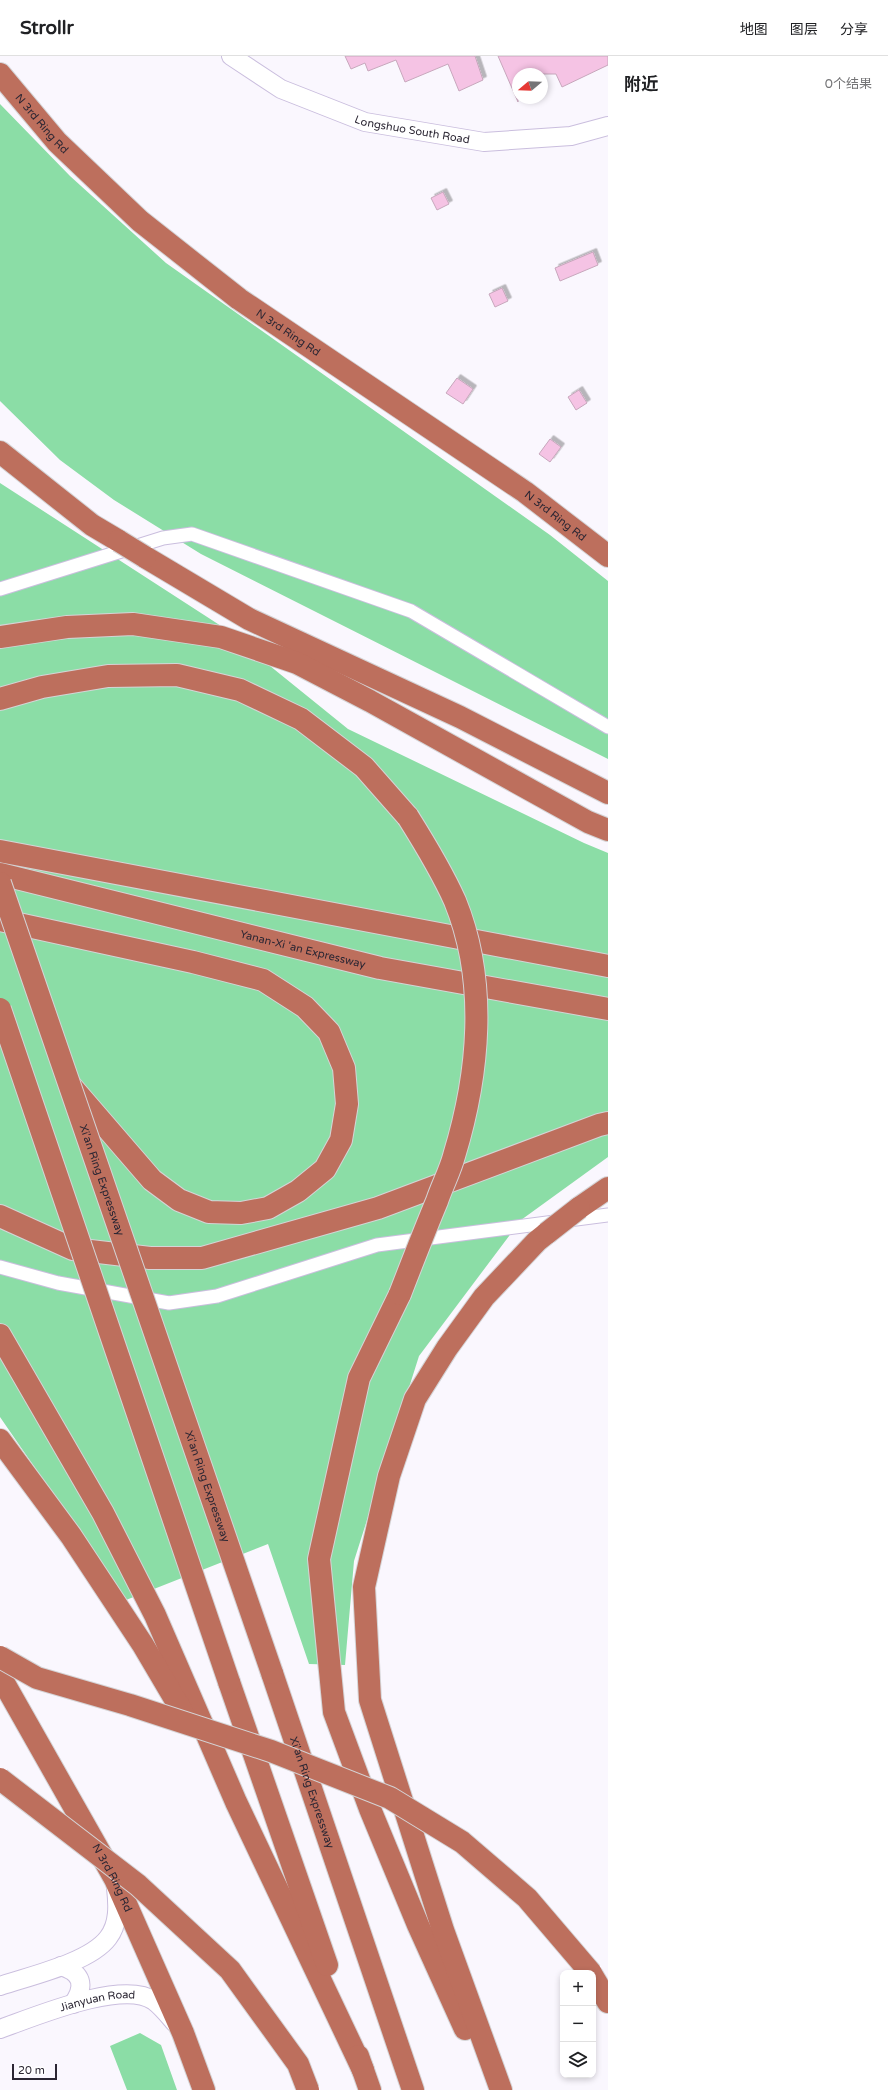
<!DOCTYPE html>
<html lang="zh">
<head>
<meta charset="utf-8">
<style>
  :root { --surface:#fff; --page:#f2f2f2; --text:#202124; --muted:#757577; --line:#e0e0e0 }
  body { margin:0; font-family:"Varela Round","Noto Sans SC",sans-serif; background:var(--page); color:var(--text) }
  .controls { position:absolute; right:12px; bottom:12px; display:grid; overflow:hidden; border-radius:8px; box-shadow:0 2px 6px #0003 }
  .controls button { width:36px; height:36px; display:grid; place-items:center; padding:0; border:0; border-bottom:1px solid var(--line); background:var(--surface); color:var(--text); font:20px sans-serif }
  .compass { position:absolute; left:512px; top:12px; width:36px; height:36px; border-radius:50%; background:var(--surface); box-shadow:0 2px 6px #0003; rotate:251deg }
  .scale { position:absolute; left:12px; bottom:10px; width:45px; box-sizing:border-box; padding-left:4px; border:2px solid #2b2633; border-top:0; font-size:11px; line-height:14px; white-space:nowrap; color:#2b2633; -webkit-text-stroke:3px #fff; paint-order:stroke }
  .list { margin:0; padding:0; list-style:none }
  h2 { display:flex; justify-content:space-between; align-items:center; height:52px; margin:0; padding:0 16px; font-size:17px }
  h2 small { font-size:13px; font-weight:400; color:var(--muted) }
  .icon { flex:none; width:22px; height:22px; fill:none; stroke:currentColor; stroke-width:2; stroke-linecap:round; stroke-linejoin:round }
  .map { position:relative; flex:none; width:608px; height:2034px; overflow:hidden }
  header { display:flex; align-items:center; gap:24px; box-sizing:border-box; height:56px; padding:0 20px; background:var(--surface); border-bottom:1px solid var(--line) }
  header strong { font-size:19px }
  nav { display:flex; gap:22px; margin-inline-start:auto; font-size:14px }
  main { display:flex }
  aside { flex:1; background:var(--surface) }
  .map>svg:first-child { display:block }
  .green { fill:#8bdda6 }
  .building { fill:#f5c3e4; stroke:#c7a7bc; filter:url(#shadow) }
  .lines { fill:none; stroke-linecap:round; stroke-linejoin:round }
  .street-casing { stroke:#cabede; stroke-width:15 }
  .secondary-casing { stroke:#cabede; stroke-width:20 }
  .highway-casing { stroke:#d5d4d6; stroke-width:24 }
  .street { stroke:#fff; stroke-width:13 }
  .secondary { stroke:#fff; stroke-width:18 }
  .highway { stroke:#bd6f5d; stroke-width:22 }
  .highway-bridge-casing { stroke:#d5d4d6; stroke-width:24; stroke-linecap:butt }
  .highway-bridge { stroke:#bd6f5d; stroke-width:22 }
  .labels { text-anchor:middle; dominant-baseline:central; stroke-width:3.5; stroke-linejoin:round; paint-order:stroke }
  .street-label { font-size:11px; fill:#2b2633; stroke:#fff }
</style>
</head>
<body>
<header>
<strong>Strollr</strong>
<nav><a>地图</a><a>图层</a><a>分享</a></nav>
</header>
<main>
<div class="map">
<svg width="608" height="2034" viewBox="0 0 608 2034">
  <defs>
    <filter id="shadow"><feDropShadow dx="3.5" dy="-3.5" stdDeviation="0" flood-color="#0004"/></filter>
  </defs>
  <rect width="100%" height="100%" fill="#faf7fe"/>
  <path class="green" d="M 0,48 L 70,120 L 166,207 L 550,479 L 608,525 L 608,703 L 201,498 L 114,444 L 60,404 L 0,345 Z
    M 0,427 L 218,568 L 348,673 L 584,787 L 608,797 L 608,1101 L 521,1164 L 419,1300 L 354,1505 L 345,1609 L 309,1608 L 268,1488 L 126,1544 L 0,1361 Z
    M 140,1977 L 161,1989 L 177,2034 L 127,2034 L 110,1990 Z"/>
  <path class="building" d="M 345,0 L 475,0 L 483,24 L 459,35 L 448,8 L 405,26 L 396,4 L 368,15 L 365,7 L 351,13 Z
    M 498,0 L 608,0 L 608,9 L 562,31 L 556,18 L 518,18 L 518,46 Z
    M 443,136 L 449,148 L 437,154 L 431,142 Z
    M 593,196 L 598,209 L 560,225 L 555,212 Z
    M 502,232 L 508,245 L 495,251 L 489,238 Z
    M 457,322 L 473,333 L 463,348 L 446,337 Z
    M 579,334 L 587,347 L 576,354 L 568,341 Z
    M 550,383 L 561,391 L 550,406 L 539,398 Z"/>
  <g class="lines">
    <g class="street-casing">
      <path id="street" d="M 0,533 L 163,482 L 192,478 L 411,555 L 608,671
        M 0,1211 L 58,1227 L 169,1247 L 217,1240 L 377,1189 L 608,1159"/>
    </g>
    <g class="secondary-casing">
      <g id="secondary">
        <path id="s1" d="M 231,0 L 281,33 L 365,66 L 484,86 L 571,80 L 608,70"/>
        <path d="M 61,1910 C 82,1917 86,1929 73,1948"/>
        <path d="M 0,1930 C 29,1920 89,1907 108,1882 C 119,1868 118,1849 116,1832"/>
        <path id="s2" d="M 0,1973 C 34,1961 123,1923 154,1945 C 162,1951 169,1960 175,1967"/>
      </g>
    </g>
    <g class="highway-casing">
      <g id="highway">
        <path id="s3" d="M 0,18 L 57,86 L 140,165 L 239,243 L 525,436 L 608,500"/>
        <path d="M 0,396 L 92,469 L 119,485"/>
        <path d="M 145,501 L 249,563 L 460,661 L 608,737"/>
        <path d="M 0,581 L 67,571 L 133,568 L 221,581 L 297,607 L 370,645 L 588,766 L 608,774"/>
        <path d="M 0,643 L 42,631 L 108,620 L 177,619 L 240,634 L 301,663 L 364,711 L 408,761"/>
        <path d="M 0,795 L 608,910"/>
        <path id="s4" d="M 0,818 L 380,912 L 608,953"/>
        <path d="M 0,864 L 193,906 L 263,924 L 305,951 L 329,976 L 344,1012 L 347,1048 L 341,1084 L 325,1113 L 298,1135 L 268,1152 L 241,1157 L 209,1156 L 179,1144 L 152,1124 L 70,1029"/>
        <path d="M 579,1152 L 608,1132"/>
        <path d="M 0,1160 L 73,1193 L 150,1202 L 202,1202 L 378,1152 L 599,1069 L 608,1067"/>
        <path d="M 400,1238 L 359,1322 L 319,1503 L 334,1656 L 370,1753 L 418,1869 L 465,1973"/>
        <path d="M 0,1279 L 103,1457 L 155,1559 L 236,1746 L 363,2014"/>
        <path d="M 0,1384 L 71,1480 L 143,1589 L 189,1667"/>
        <path id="s5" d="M 272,1617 L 413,2034"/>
        <path id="s6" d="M 0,1620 L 115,1823 L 183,1977 L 204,2034"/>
        <path d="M 229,1626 L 327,1909"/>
        <path d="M 593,1921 L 608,1946"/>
        <path d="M 358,2000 L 370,2034"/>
        <path d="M 501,2034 L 443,1874 L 370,1644 L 364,1531 L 389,1420 L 415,1343 L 447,1292 L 484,1241 L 537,1185 L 547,1177"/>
      </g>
    </g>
    <use href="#street" class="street"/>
    <use href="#secondary" class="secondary"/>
    <use href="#highway" class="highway"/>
    <g class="highway-bridge-casing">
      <g id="highway-bridge">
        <path d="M 119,485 L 145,501"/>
        <path id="s7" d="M 0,827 L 272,1617"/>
        <path d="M 0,953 L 229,1626"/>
        <path d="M 547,1177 L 579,1152"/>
        <path d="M 400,1238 C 412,1207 424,1176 437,1145 C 442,1130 450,1115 454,1100 C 479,1018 488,926 455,845 C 442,816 425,788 408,761"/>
        <path d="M 0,1601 L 37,1622 L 130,1649 L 271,1695 L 390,1742 L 462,1786 L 527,1842 L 591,1917"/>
        <path d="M 0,1723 L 138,1829 L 230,1914 L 298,2008 L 308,2034"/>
      </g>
    </g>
    <use href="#highway-bridge" class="highway-bridge"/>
  </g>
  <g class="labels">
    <g class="street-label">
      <text stroke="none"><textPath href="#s3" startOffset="65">N 3rd Ring Rd</textPath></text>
      <text stroke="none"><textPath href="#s1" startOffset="198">Longshuo South Road</textPath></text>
      <text stroke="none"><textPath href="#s3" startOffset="389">N 3rd Ring Rd</textPath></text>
      <text stroke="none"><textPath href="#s3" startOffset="713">N 3rd Ring Rd</textPath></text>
      <text stroke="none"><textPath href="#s4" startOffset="312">Yanan-Xi 'an Expressway</textPath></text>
      <text stroke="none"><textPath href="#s7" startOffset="314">Xi'an Ring Expressway</textPath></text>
      <text stroke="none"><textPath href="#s7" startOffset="638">Xi'an Ring Expressway</textPath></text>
      <text stroke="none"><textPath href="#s5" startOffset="126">Xi'an Ring Expressway</textPath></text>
      <text stroke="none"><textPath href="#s6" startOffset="231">N 3rd Ring Rd</textPath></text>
      <text stroke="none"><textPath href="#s2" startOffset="102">Jianyuan Road</textPath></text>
    </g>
  </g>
</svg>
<div class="controls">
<button>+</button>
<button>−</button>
<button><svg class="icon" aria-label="layers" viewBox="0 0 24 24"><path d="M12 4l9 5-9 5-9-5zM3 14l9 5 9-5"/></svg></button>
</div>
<svg class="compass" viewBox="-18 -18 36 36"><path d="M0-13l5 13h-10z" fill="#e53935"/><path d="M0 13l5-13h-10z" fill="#757577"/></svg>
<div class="scale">20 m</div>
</div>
<aside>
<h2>附近<small>0个结果</small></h2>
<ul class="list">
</ul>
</aside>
</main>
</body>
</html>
